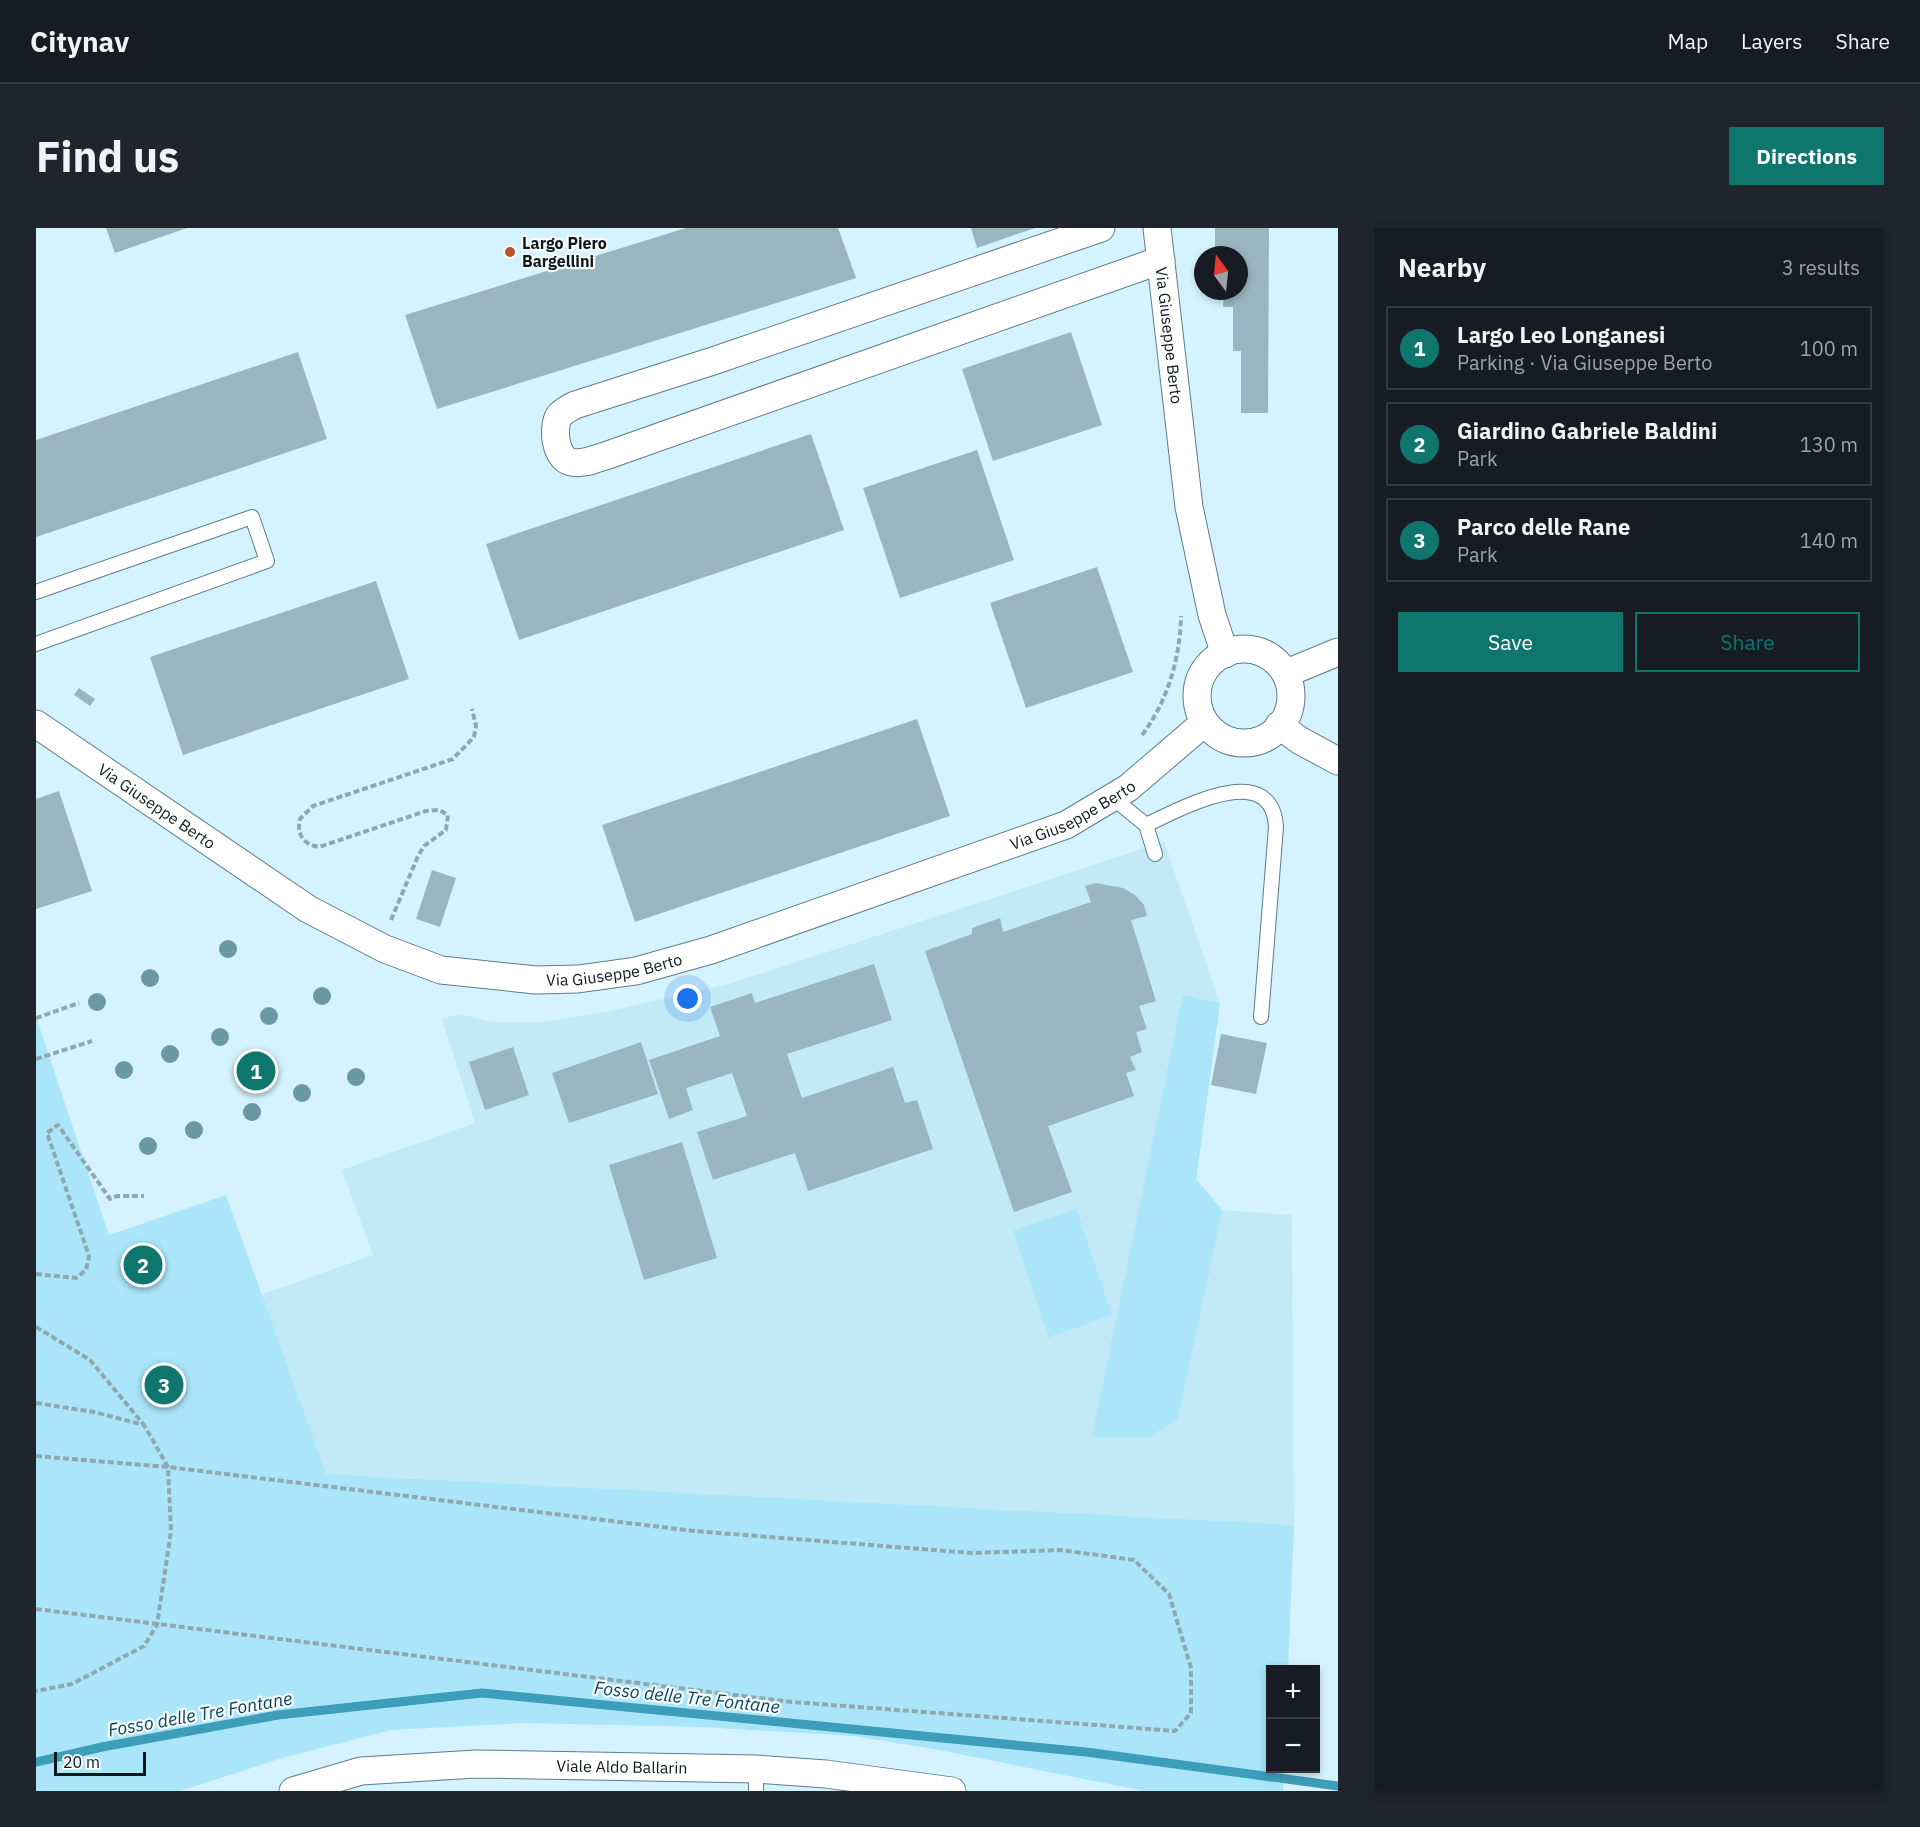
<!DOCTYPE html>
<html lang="en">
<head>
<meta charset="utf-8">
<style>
  :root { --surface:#171b24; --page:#20242c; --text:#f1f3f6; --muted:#9ea1a6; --line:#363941; --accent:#0f766e }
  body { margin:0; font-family:"IBM Plex Sans",sans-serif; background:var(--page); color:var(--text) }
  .controls { position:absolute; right:18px; bottom:18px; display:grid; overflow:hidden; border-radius:0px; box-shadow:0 3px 9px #0003 }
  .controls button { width:54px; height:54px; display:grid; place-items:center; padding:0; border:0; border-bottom:2px solid var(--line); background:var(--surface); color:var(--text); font:30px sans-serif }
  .compass { position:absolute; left:1158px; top:18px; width:54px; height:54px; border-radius:50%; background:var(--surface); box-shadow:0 3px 9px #0003; rotate:345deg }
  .scale { position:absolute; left:18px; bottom:15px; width:92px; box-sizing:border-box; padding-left:6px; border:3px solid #0d181b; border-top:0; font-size:16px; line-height:21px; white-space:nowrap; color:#0d181b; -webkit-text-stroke:4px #f6fcfe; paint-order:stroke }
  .you { position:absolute; left:652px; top:771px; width:21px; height:21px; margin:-15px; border:4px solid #fff; border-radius:50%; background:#1a73e8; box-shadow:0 0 0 9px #1a73e833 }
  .badge { display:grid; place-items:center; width:39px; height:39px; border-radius:50%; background:var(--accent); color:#fff; font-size:20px; font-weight:700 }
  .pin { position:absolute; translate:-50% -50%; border:3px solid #fff; box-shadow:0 2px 6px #0006 }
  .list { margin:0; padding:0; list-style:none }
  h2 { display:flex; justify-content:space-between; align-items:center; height:78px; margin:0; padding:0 24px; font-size:26px }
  h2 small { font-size:20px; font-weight:400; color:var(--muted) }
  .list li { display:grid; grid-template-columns:39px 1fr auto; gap:18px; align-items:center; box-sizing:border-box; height:84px; margin:0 12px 12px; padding:0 12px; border:2px solid var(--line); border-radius:0px }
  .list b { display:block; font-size:22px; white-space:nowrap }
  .list p { margin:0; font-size:20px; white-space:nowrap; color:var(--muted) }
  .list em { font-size:20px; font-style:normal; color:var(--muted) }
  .actions { display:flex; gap:12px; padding:18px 24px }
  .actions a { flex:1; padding:14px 0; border:2px solid var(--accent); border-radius:0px; text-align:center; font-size:21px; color:var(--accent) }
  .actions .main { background:var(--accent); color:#fff }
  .map { position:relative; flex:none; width:1302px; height:1563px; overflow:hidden; border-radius:0px }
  header { display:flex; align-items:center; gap:36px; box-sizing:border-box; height:84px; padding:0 30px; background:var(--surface); border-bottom:2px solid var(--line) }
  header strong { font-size:28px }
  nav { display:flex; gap:33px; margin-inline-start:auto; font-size:21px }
  .intro { display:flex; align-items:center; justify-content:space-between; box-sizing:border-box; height:144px; padding:0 36px }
  h1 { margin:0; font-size:42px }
  .button { padding:15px 27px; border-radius:0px; background:var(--accent); color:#fff; font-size:21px; font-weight:700 }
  main { display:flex; gap:36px; padding:0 36px }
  aside { flex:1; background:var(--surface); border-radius:0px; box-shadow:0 3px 9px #0003 }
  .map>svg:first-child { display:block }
  .built { fill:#c2e9f6 }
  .green { fill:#aae5f9 }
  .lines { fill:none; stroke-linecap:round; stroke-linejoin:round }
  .stream { stroke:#3d9eba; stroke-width:9 }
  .building { fill:#99b6c0 }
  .service-casing { stroke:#607c85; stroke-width:16 }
  .minor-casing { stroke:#607c85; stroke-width:29 }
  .path { stroke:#8fa7af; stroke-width:4; stroke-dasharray:6 3; stroke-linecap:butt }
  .service { stroke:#fff; stroke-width:14 }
  .minor { stroke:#fff; stroke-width:27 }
  .tree { fill:#6b98a5 }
  .poi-dot { fill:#bb5428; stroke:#f6fcfe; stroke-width:2 }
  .labels { text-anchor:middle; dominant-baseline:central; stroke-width:4.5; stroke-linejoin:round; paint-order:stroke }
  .poi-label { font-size:16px; font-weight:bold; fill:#0d181b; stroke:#f6fcfe; text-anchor:start }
  .street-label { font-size:16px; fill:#0d181b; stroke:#f6fcfe }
  .water-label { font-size:18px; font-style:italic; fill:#094555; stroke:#f6fcfe }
</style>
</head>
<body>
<header>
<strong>Citynav</strong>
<nav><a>Map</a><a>Layers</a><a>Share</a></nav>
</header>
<div class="intro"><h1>Find us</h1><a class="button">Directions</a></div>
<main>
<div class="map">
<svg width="1302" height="1563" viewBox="0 0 1302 1563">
  <rect width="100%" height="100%" fill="#d5f3fe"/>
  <path class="built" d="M 1128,614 L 1184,775 L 1160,952 L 1186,982 L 1256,987 L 1258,1297 L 290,1246 L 224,1067 L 337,1027 L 306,942 L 439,895 L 406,791 L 423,786 L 456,794 L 505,794 L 569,784 L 693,756 Z"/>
  <path class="green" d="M 1147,767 L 1184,775 L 1160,951 L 1186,982 L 1142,1190 L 1114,1209 L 1056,1209 Z
    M 0,789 L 73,1007 L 190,967 L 290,1246 L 1258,1297 L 1252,1441 L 1234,1442 L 1234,1540 L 1248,1541 L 1247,1563 L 1108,1563 L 898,1521 L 817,1508 L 666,1499 L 486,1495 L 355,1502 L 246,1530 L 144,1563 L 0,1563 Z
    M 1040,981 L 1076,1087 L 1013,1109 L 977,1003 Z"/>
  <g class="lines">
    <path class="stream" d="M 0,1534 L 66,1519 L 242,1487 L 446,1465 L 1050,1524 L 1302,1558"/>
  </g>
  <path class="building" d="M 70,0 L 151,0 L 79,25 Z
    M 650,0 L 802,0 L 820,50 L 401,181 L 369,87 Z
    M 935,0 L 999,0 L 941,20 Z
    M 1179,0 L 1233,0 L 1232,185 L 1205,185 L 1205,123 L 1197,123 L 1197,79 L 1187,79 L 1188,63 L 1203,63 L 1203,27 L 1179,27 Z
    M 1035,104 L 1066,197 L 957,233 L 926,141 Z
    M 262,124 L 291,211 L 0,309 L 0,212 Z
    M 775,206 L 808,302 L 483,412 L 450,316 Z
    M 941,222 L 978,332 L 864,370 L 827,260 Z
    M 1061,339 L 1097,444 L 990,480 L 954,375 Z
    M 340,353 L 373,451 L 147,527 L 114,429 Z
    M 43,460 L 59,471 L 54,478 L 38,467 Z
    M 881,491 L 914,588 L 599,694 L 566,597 Z
    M 23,563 L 56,663 L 0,681 L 0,571 Z
    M 396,642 L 420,650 L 404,699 L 380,691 Z
    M 1060,655 L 1087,660 L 1099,667 L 1108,677 L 1111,688 L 1095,692 L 1120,773 L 1103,778 L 1111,801 L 1100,804 L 1106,824 L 1094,829 L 1100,842 L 1090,845 L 1098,868 L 1012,898 L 1036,964 L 978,984 L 889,723 L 936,706 L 936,700 L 964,690 L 967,704 L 1055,674 L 1049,658 Z
    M 838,736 L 856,792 L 751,826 L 766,870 L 857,839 L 869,875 L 881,872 L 897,921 L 772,963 L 759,925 L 677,952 L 661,904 L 711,888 L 696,845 L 650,860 L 657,882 L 633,891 L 613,832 L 684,808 L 674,779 L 716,765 L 719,775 Z
    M 1185,806 L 1231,815 L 1220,866 L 1175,857 Z
    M 605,814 L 622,866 L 533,895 L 516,845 Z
    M 477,819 L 493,867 L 449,882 L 433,834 Z
    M 646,914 L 681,1030 L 608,1052 L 573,937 Z"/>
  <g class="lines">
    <g class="service-casing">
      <path id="service" d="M 0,364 L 216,289 L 231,333 L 0,416
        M 1077,570 L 1110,597 L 1119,626
        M 1110,597 C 1144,581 1236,530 1240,599 L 1225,789
        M 720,1563 L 720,1541"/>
    </g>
    <g class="minor-casing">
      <g id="minor">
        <path d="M 1065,0 L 677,133 L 539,177 C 533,180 527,183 523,188 C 516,200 519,230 535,234 C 547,237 561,230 572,227 L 1125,32"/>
        <path id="s1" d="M 1121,0 L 1153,279 L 1176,387 L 1189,426"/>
        <circle cx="1208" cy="468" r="47"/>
        <path d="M 1251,445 L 1302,424"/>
        <path id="s2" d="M 0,496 L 272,681 L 349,721 L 405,742 L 500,752 L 542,751 L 600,743 L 675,722 L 1030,597 L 1092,560 L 1168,495"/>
        <path d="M 1243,497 L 1263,512 L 1302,533"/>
        <path id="s3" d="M 257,1563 L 325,1543 L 440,1536 L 720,1541 L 790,1546 L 916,1563"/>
      </g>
    </g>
    <path class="path" d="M 1106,507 C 1132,473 1144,430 1145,388
      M 355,692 L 382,628 L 388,618 L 410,602 L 412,587 L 403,582 L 390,583 L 283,619 C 268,617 260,606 264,591 L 277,578 L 417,531 L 438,509 L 440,498 L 436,481
      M 0,790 L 43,775
      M 0,831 L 56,813
      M 0,1046 L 40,1050 L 50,1042 L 53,1028 L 11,905 L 22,897 L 74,971 L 81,968 L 108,968
      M 0,1099 L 54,1132 L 108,1197
      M 0,1175 L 58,1184 L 108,1197 L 132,1239 L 135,1303 L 121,1397 L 108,1418 L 36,1456 L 0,1463
      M 0,1228 L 132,1239 L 658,1303 L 936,1325 L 1025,1322 L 1098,1332 L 1133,1366 L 1155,1440 L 1155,1485 L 1139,1503 L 756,1474 L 0,1381"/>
    <use href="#service" class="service"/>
    <use href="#minor" class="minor"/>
  </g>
  <g class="tree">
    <circle cx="192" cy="721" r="9"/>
    <circle cx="114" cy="750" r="9"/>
    <circle cx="286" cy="768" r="9"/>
    <circle cx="61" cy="774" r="9"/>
    <circle cx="233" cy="788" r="9"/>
    <circle cx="184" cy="809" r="9"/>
    <circle cx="134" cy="826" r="9"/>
    <circle cx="88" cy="842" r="9"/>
    <circle cx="320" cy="849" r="9"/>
    <circle cx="266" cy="865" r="9"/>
    <circle cx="216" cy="884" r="9"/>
    <circle cx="158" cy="902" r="9"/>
    <circle cx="112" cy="918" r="9"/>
  </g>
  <circle class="poi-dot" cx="474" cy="24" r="6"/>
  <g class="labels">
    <g class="poi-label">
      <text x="486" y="15">Largo Piero<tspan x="486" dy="18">Bargellini</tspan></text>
    </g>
    <g class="street-label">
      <text stroke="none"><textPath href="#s1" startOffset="108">Via Giuseppe Berto</textPath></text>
      <text stroke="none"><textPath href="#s2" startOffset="146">Via Giuseppe Berto</textPath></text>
      <text stroke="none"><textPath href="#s2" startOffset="1136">Via Giuseppe Berto</textPath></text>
      <text stroke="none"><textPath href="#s2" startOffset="650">Via Giuseppe Berto</textPath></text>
      <text stroke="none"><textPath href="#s3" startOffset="332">Viale Aldo Ballarin</textPath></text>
    </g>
    <g class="water-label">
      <text transform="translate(651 1469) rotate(6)">Fosso delle Tre Fontane</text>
      <text transform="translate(164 1486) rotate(-10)">Fosso delle Tre Fontane</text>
    </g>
  </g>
</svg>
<div class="controls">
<button>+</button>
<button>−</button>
</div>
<svg class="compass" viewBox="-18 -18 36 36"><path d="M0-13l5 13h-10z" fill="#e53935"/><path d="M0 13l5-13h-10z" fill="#9ea1a6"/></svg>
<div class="scale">20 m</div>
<div class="you"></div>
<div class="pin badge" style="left:220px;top:843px">1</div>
<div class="pin badge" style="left:107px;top:1037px">2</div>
<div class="pin badge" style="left:128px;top:1157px">3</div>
</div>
<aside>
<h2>Nearby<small>3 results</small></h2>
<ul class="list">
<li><span class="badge">1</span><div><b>Largo Leo Longanesi</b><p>Parking · Via Giuseppe Berto</p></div><em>100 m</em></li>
<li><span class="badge">2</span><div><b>Giardino Gabriele Baldini</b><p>Park</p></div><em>130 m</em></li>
<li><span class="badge">3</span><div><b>Parco delle Rane</b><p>Park</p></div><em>140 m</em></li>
</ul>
<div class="actions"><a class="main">Save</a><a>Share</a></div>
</aside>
</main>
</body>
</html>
